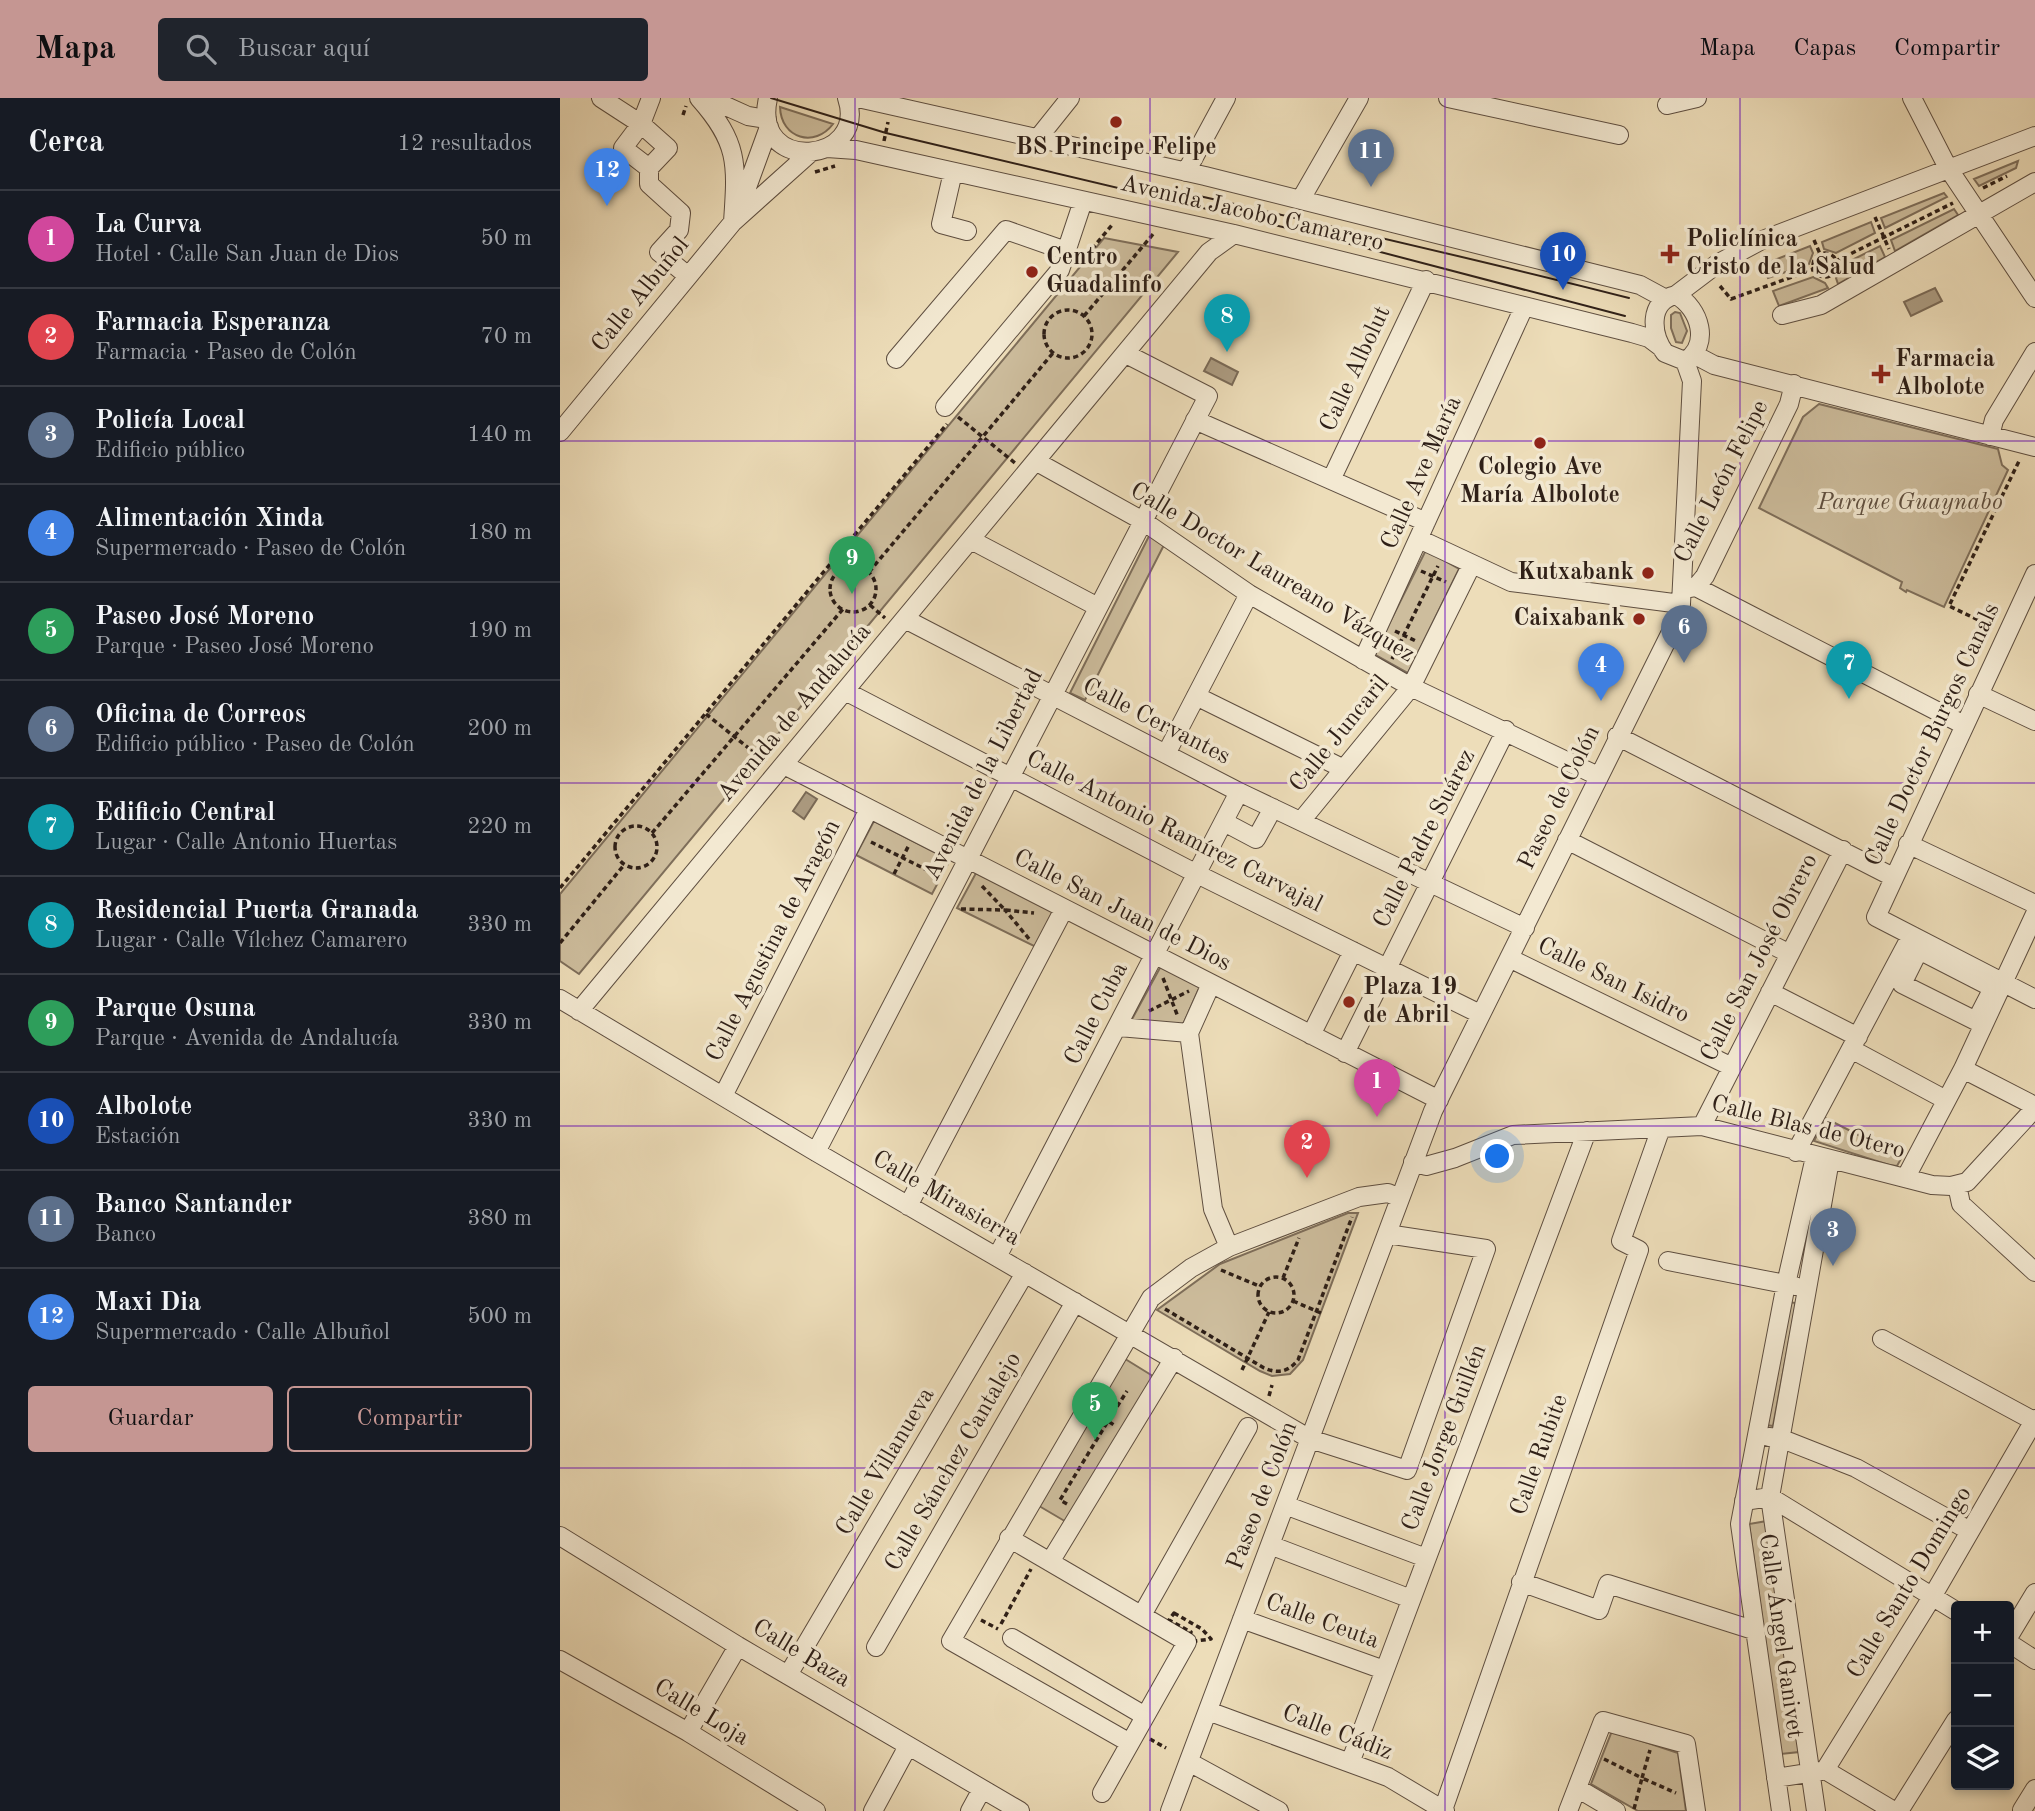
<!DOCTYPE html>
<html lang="es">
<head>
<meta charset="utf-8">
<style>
  :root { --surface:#171b24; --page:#20242c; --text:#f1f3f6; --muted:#9ea1a6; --line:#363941; --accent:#c59692 }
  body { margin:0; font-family:"Old Standard TT",serif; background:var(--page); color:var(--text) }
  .controls { position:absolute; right:21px; bottom:21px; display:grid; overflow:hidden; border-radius:7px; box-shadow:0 4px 10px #0003 }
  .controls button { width:63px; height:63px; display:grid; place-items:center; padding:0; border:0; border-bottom:2px solid var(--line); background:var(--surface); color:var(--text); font:35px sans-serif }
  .you { position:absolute; left:938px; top:1059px; width:24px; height:24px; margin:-18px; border:5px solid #fff; border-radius:50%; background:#1a73e8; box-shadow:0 0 0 10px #1a73e833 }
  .badge { display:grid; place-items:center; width:46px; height:46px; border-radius:50%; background:var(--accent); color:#fff; font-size:23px; font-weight:700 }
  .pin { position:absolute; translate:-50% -58px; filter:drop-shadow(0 2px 4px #0008) }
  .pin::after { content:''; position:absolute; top:37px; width:24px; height:21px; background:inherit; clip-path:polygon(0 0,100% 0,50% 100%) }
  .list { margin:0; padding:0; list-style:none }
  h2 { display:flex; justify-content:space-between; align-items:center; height:91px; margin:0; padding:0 28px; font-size:30px }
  h2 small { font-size:23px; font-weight:400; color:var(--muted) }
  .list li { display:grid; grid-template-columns:46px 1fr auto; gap:21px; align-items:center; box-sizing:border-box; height:98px; padding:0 28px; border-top:2px solid var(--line) }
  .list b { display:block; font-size:26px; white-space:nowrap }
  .list p { margin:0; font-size:23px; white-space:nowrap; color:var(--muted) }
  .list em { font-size:23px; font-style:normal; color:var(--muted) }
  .actions { display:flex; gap:14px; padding:21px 28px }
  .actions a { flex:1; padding:16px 0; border:2px solid var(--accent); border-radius:7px; text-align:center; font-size:24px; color:var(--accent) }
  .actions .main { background:var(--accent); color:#111 }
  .icon { flex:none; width:38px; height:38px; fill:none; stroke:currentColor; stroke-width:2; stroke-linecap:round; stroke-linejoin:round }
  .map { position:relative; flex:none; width:1475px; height:1713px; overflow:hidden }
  header { display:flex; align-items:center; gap:42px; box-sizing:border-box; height:98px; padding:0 35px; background:var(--accent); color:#111 }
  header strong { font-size:33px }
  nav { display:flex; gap:38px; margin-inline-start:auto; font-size:24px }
  .search { width:490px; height:63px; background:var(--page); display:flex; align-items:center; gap:18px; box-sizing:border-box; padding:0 24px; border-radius:7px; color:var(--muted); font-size:26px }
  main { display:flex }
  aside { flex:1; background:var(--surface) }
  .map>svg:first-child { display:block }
  .green { fill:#cdbd9d; stroke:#7e6e5a; stroke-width:2 }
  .water { fill:#ac9c82; stroke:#7a6a57; stroke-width:2 }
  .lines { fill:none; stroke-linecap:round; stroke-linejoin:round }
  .minor-casing { stroke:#5e4e40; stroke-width:20 }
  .path { stroke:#2e1f17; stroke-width:3.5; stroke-dasharray:5 3.5; stroke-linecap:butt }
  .minor { stroke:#f3e9d2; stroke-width:18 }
  .tram { stroke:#2e1f17; stroke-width:2 }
  .grid { fill:none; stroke:#7b2cbf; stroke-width:2; stroke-opacity:0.55 }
  .poi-dot { fill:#8f2418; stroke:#f3e9d2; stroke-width:2.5 }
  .labels { text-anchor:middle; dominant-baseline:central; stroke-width:7; stroke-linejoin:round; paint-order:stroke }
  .poi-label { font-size:24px; font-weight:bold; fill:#2e1f17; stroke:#f3e9d2; text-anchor:start }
  .street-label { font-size:24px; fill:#2e1f17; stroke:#f3e9d2 }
  .park-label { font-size:24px; font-style:italic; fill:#5e4e3f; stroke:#f3e9d2 }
</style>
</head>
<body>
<header>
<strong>Mapa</strong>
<div class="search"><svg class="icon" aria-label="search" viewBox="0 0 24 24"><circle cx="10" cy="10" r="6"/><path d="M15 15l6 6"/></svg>Buscar aquí</div>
<nav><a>Mapa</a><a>Capas</a><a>Compartir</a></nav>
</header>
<main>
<aside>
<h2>Cerca<small>12 resultados</small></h2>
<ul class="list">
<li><span class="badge" style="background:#d1479c">1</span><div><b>La Curva</b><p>Hotel · Calle San Juan de Dios</p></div><em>50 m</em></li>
<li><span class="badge" style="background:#e0444e">2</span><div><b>Farmacia Esperanza</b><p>Farmacia · Paseo de Colón</p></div><em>70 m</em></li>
<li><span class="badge" style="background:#5c6f8a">3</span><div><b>Policía Local</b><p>Edificio público</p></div><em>140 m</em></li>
<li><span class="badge" style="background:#3f7fe0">4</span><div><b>Alimentación Xinda</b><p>Supermercado · Paseo de Colón</p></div><em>180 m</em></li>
<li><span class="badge" style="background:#2e9e5b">5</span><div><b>Paseo José Moreno</b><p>Parque · Paseo José Moreno</p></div><em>190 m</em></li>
<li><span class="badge" style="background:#5c6f8a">6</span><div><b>Oficina de Correos</b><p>Edificio público · Paseo de Colón</p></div><em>200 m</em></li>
<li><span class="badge" style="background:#0f9aa8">7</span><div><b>Edificio Central</b><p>Lugar · Calle Antonio Huertas</p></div><em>220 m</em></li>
<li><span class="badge" style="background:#0f9aa8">8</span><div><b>Residencial Puerta Granada</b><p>Lugar · Calle Vílchez Camarero</p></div><em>330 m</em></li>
<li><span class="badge" style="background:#2e9e5b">9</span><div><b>Parque Osuna</b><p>Parque · Avenida de Andalucía</p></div><em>330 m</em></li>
<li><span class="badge" style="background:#1a4fb4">10</span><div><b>Albolote</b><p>Estación</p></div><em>330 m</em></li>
<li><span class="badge" style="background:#5c6f8a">11</span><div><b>Banco Santander</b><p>Banco</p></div><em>380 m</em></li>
<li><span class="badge" style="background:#3f7fe0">12</span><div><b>Maxi Dia</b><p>Supermercado · Calle Albuñol</p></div><em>500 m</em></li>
</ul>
<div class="actions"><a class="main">Guardar</a><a>Compartir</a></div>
</aside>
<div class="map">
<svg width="1475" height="1713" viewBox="0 0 1475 1713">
  <rect width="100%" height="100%" fill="#edddb9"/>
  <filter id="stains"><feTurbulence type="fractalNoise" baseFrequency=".00286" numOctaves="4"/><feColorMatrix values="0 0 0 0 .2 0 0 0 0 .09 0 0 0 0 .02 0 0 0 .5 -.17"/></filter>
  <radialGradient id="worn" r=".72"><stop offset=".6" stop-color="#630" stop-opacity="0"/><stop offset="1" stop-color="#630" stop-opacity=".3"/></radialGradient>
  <path class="green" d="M 220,9 L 273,26 C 255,50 221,41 220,9 Z
    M 1458,63 L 1456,70 L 1419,88 L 1414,81 Z
    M 1384,95 L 1387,99 L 1325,130 L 1321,120 Z
    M 1394,111 L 1398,117 L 1335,153 L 1331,142 Z
    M 1311,124 L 1315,135 L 1276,155 L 1264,151 L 1262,144 Z
    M 544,140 L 618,154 L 19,876 L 0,863 L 0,796 Z
    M 1250,148 L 1253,155 L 1249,166 L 1208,180 L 1202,167 Z
    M 1320,148 L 1325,159 L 1278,186 L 1276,180 L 1282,167 Z
    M 1253,179 L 1265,185 L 1268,190 L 1219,208 L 1213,193 Z
    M 1115,214 L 1120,215 L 1127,233 L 1122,245 L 1116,244 L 1111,230 L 1111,217 Z
    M 1259,306 L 1438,351 L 1442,367 L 1448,372 L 1384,509 L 1347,492 L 1346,494 L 1340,490 L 1342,484 L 1199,410 L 1243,319 Z
    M 589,438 L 605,445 L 525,602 L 510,595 Z
    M 866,452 L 899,471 L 848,575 L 814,556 Z
    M 314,723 L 390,762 L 372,796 L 296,757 Z
    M 416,775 L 493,813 L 476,849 L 397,810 Z
    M 601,868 L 640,888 L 622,929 L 571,923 Z
    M 1265,1020 L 1342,1059 L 1337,1068 L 1329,1067 L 1254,1043 Z
    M 788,1115 L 798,1115 L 743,1262 L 730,1276 L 712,1278 L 700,1273 L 597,1212 L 660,1166 Z
    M 1228,1204 L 1236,1205 L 1213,1328 L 1206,1327 Z
    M 562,1259 L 596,1280 L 508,1425 L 474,1405 Z
    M 1207,1423 L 1239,1654 L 1221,1656 L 1189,1426 Z
    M 1052,1633 L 1118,1655 L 1126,1713 L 1078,1713 L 1031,1686 Z"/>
  <path class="water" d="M 1375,190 L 1382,203 L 1351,218 L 1344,204 Z
    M 651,260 L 678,274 L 672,287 L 644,273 Z
    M 246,694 L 257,701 L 244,721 L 233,713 Z"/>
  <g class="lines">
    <g class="minor-casing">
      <path id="minor" d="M 41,0 L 81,26 L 108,50 L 89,70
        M 91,0 L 81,26 L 63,50 L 89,70 L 89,86 L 121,115 L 119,132 L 99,154 L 128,178
        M 139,0 C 179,45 177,66 173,124
        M 148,0 L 188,18 L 207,21
        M 208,0 C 191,77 309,66 287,0
        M 298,0 L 645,78 L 1080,187 L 1104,200
        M 888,0 L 1059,37
        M 1352,0 L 1388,70 L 1475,200
        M 1107,7 L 1137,0
        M 478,40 L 510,0
        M 267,50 L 296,52 L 674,136 L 1072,235 L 1089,240 L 1101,249
        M 393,74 L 381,126 L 407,133
        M 626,74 L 666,0
        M 741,101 L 799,0
        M 178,114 L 209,29
        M 1116,197 L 1157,166 L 1200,143 L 1475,38
        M 1116,197 C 1140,210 1151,247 1125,263 L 1105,255 C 1091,236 1088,203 1116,197 Z
        M 1222,217 L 1261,207 L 1475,84
        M 1135,257 L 1154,267 L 1475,349
        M 336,261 L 446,132 L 506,153
        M 385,309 L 500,172 L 523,103
        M 635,322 L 866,424
        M 0,334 L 173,124 L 250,55
        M 1430,338 L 1434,322 L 1475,254
        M 477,364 L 583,423 L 689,496 L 851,589 L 1038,678
        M 771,382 L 866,182
        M 859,441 L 951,484 L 1121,506
        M 411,442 L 538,509
        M 1475,476 L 1316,819 L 1475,901
        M 1136,489 L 1404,627
        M 1125,491 L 1136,489 L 1145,478 L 1229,306 L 1234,286
        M 345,521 L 679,694 L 965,830
        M 803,562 L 964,209
        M 285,593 L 637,776 L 920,916
        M 1418,596 L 1475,623
        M 636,598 L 782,670
        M 1057,638 L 1333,779
        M 606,656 L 689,496
        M 224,667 L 879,1002
        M 741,723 L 851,589 L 912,466
        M 664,724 L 696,741 L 713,710
        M 1007,742 L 1230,856
        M 1348,746 L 1475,806
        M 1359,852 L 1433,890 L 1416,923 L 1342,886 Z
        M 949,860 L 1172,969
        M 651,886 L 629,935 L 653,1111 L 669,1149
        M 1210,894 L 1298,939
        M 0,901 L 256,1054 L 750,1341 L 847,1372 L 926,1151 L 827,1136
        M 19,913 L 649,154 L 674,136
        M 559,929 L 629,935
        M 751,937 L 793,853
        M 1291,951 L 1386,1002
        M 785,955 L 946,632
        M 1403,971 L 1475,1008
        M 163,998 L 309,711
        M 1142,1028 L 1283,752
        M 256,1054 L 648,298 L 566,256
        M 1236,1054 L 1351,838
        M 853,1064 L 866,1068 L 895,1060 L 953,1037 L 1142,1028 L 1372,1087 L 1391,1088 L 1407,1084 L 1475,1010
        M 1346,1079 L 1403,971 L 1475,816
        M 1397,1087 L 1401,1106 L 1475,1174
        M 348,1108 L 504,811
        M 437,1159 L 679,694
        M 1108,1163 L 1235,1188
        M 1322,1241 L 1474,1323
        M 1209,1339 L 1220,1340 L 1296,1370 L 1410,1433
        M 1184,1403 L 1210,1399 L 1396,1513
        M 725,1407 L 866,1460
        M 0,1438 L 178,1548 L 460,1713
        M 449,1440 L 627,1544 L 542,1695
        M 710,1447 L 851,1501
        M 490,1464 L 614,1260
        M 961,1484 L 1039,1512 L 1048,1486 L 1193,1532
        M 582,1517 L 688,1329
        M 682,1521 L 824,1572
        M 1449,1538 L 1475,1495
        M 452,1540 L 585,1618
        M 1449,1545 L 1475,1562
        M 316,1549 L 515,1204
        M 0,1562 L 128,1634 L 256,1713
        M 228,1577 L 465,1175
        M 648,1613 L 828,1679 L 885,1713
        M 128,1634 L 178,1548
        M 570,1645 L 391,1543 L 591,1200 L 631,1170 L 669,1149 L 799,1099 L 828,1095 L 840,1100
        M 629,1664 L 719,1713
        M 790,1665 L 1027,1033
        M 1265,1672 L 1372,1499 L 1475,1321
        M 1265,1672 L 1334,1713
        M 1216,1680 L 1261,1673
        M 1017,1690 L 1056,1713
        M 883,1712 L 1079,1152 L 1061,1143 L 1101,1030
        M 1462,1712 L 1475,1691
        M 313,1713 L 348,1648
        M 410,1713 L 422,1691
        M 610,1713 L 873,1013 L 1117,522 L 1121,506 L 1132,283 L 1125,263
        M 1008,1713 L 1043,1623 L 1126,1646 L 1136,1713
        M 1221,1713 L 1180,1426 L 1226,1186 L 1255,1059
        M 1256,1713 L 1210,1399 L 1270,1062
        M 1339,1713 L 1396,1622"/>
    </g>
    <path class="path" d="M 123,17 L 126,8
      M 324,43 L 328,24
      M 255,74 L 275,68
      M 1423,90 L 1447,78
      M 1315,119 L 1329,151
      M 1254,142 L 1260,156
      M1253 167a12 12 0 1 1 24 0a12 12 0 1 1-24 0Z
      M 1276,163 L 1393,105
      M 521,164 L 552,127
      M 1160,188 L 1171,201 L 1254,171
      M484 236a24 24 0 1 1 48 0a24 24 0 1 1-48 0Z
      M 524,218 L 594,135
      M 398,319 L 455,365
      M270 491a23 23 0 1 1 46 0a23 23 0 1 1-46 0Z
      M 861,473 L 886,484
      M 309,474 L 493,255
      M 310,507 L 325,520
      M 1433,529 L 1389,508 L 1460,361
      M 835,533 L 856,543
      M 832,561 L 878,468
      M 146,616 L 206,664
      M55 749a21 21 0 1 1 42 0a21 21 0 1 1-42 0Z
      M 92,735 L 283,511
      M 311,744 L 381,779
      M 334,776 L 349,747
      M 422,788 L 445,812 L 474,815
      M 0,790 L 387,326
      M 401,811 L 445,812 L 470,842
      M 0,845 L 64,767
      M 603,880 L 618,919
      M 589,913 L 629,893
      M 661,1172 L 699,1188
      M698 1197a18 18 0 1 1 36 0a18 18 0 1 1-36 0Z
      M 723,1180 L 739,1140
      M 733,1203 L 761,1215
      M 605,1211 L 704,1270 C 718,1276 728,1274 738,1262 L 792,1119
      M 682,1272 L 709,1214
      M 709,1298 L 712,1287
      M 548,1323 L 567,1293
      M 507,1406 L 500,1402 L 548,1323 L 554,1327
      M 614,1515 L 642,1531 L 651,1541 L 627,1544 L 631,1534 L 609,1522 Z
      M 421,1522 L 438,1531
      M 441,1526 L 471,1471
      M 590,1641 L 606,1650
      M 1044,1661 L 1082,1680 L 1090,1652
      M 1074,1711 L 1082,1680 L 1116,1695"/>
    <use href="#minor" class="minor"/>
    <path class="tram" d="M 211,0 L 326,35 L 744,134 L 1065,218
      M 587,86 C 748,123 909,159 1069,200"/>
  </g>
  <path class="grid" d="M 295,0 L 295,1713M 590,0 L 590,1713M 885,0 L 885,1713M 1180,0 L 1180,1713M 0,343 L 1475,343M 0,685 L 1475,685M 0,1028 L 1475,1028M 0,1370 L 1475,1370"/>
  <g class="poi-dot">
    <circle cx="556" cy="24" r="7"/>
    <path d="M1106.5 145.5h7v7h7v7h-7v7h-7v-7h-7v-7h7z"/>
    <circle cx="472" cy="174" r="7"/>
    <path d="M1317.5 265.5h7v7h7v7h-7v7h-7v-7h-7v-7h7z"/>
    <circle cx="980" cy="345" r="7"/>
    <circle cx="1088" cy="475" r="7"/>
    <circle cx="1079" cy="521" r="7"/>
    <circle cx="789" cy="904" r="7"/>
  </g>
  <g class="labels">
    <g class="poi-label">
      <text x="556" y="50" text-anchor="middle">BS Principe Felipe</text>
      <text x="1126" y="142">Policlínica<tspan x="1126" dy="28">Cristo de la Salud</tspan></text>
      <text x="486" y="160">Centro<tspan x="486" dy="28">Guadalinfo</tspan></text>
      <text x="1335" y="262">Farmacia<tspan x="1335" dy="28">Albolote</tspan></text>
      <text x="980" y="370" text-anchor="middle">Colegio Ave<tspan x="980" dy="28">María Albolote</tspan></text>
      <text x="1074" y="475" text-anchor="end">Kutxabank</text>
      <text x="1065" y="521" text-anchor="end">Caixabank</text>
      <text x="803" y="890">Plaza 19<tspan x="803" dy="28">de Abril</tspan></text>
    </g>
    <g class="street-label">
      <text transform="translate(692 116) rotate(13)">Avenida Jacobo Camarero</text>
      <text transform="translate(81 197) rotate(-51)">Calle Albuñol</text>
      <text transform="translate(796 271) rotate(-65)">Calle Albolut</text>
      <text transform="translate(862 375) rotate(-66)">Calle Ave María</text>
      <text transform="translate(1162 384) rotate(-63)">Calle León Felipe</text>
      <text transform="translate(712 475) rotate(31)">Calle Doctor Laureano Vázquez</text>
      <text transform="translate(235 615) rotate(-50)">Avenida de Andalucía</text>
      <text transform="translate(596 624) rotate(27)">Calle Cervantes</text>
      <text transform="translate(780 636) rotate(-51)">Calle Juncaril</text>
      <text transform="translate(1373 637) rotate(-65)">Calle Doctor Burgos Canals</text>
      <text transform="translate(424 677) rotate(-63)">Avenida de la Libertad</text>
      <text transform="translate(1000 700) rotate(-64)">Paseo de Colón</text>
      <text transform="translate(614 734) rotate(27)">Calle Antonio Ramírez Carvajal</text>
      <text transform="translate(865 741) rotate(-63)">Calle Padre Suárez</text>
      <text transform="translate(562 813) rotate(27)">Calle San Juan de Dios</text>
      <text transform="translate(214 843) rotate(-63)">Calle Agustina de Aragón</text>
      <text transform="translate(1200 860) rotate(-63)">Calle San José Obrero</text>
      <text transform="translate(1053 883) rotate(26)">Calle San Isidro</text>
      <text transform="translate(537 916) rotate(-63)">Calle Cuba</text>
      <text transform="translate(1248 1030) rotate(14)">Calle Blas de Otero</text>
      <text transform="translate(386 1101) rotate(30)">Calle Mirasierra</text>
      <text transform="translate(885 1340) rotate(-69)">Calle Jorge Guillén</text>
      <text transform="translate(980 1357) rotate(-70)">Calle Rubite</text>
      <text transform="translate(326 1364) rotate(-59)">Calle Villanueva</text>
      <text transform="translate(394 1364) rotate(-60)">Calle Sánchez Cantalejo</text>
      <text transform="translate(703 1398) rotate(-69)">Paseo de Colón</text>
      <text transform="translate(1350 1485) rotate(-59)">Calle Santo Domingo</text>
      <text transform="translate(762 1524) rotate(20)">Calle Ceuta</text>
      <text transform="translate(1220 1538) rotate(82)">Calle Ángel Ganivet</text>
      <text transform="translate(241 1556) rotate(31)">Calle Baza</text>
      <text transform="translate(141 1615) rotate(31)">Calle Loja</text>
      <text transform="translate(777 1635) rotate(21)">Calle Cádiz</text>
    </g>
    <g class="park-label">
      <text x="1350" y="405">Parque Guaynabo</text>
    </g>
  </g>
  <rect width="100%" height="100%" filter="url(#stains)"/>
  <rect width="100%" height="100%" fill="url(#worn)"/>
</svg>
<div class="controls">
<button>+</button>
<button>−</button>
<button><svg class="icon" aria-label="layers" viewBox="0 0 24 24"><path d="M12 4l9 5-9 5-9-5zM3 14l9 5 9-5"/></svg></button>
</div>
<div class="you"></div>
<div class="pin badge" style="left:817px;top:1019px;background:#d1479c">1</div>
<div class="pin badge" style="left:747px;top:1080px;background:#e0444e">2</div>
<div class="pin badge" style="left:1273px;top:1168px;background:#5c6f8a">3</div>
<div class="pin badge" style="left:1041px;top:603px;background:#3f7fe0">4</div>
<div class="pin badge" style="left:535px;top:1342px;background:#2e9e5b">5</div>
<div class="pin badge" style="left:1124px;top:565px;background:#5c6f8a">6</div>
<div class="pin badge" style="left:1289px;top:601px;background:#0f9aa8">7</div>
<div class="pin badge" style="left:667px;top:254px;background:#0f9aa8">8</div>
<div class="pin badge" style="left:292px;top:496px;background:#2e9e5b">9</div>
<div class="pin badge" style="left:1003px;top:192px;background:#1a4fb4">10</div>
<div class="pin badge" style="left:811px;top:89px;background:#5c6f8a">11</div>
<div class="pin badge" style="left:47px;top:108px;background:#3f7fe0">12</div>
</div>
</main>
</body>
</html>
